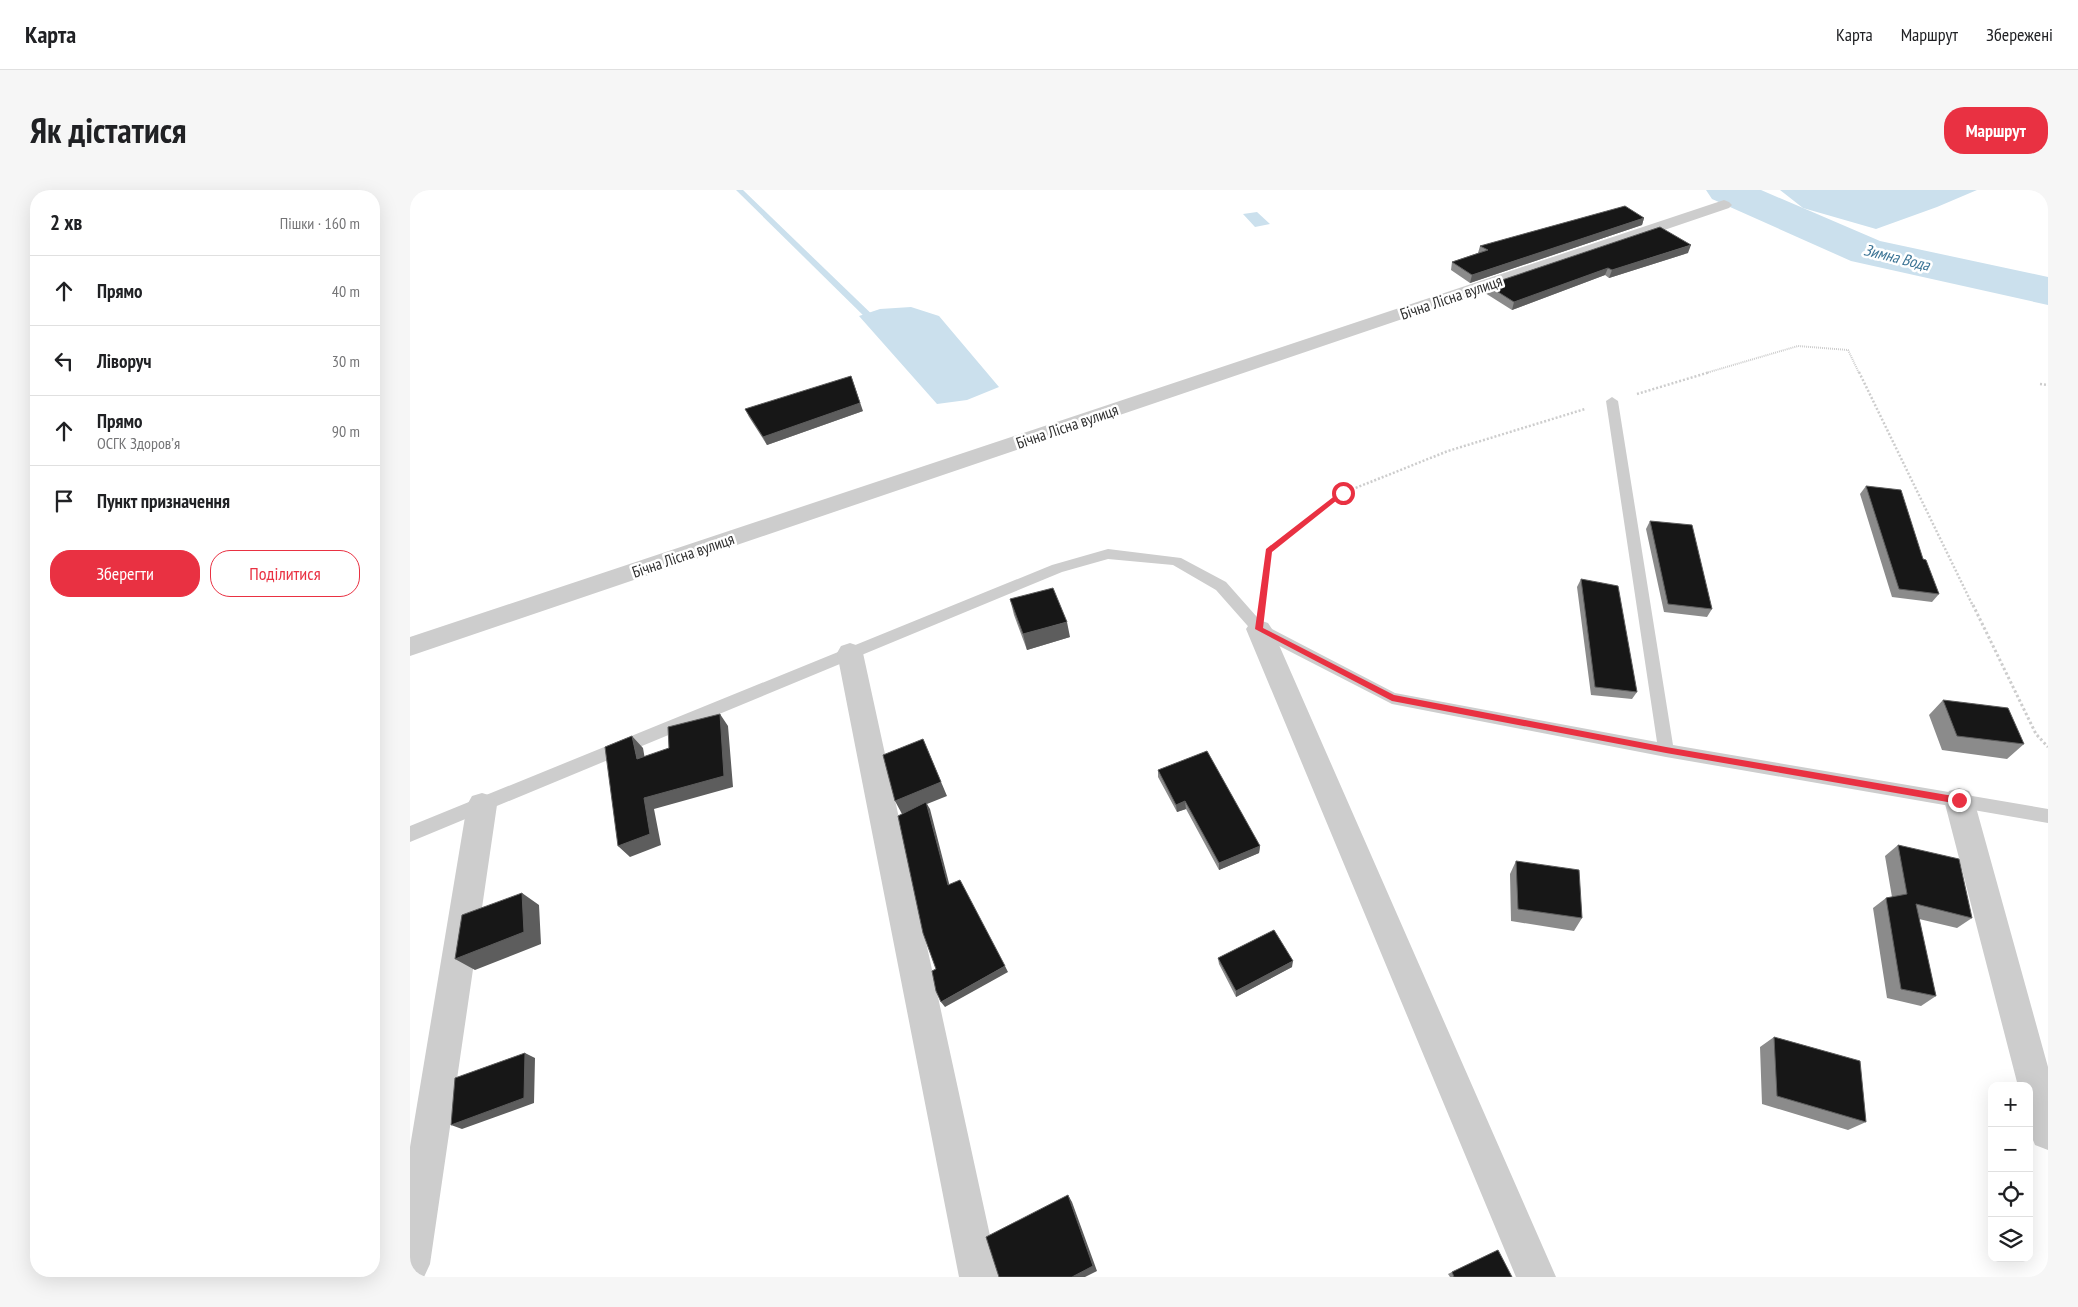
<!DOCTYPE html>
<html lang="uk">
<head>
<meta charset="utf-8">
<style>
  :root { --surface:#fff; --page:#f6f6f6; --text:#202124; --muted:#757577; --line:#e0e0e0; --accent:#e93142 }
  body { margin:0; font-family:"PT Sans Narrow",sans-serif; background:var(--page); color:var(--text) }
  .controls { position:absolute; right:15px; bottom:15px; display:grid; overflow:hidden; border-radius:10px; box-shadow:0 5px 20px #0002 }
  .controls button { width:45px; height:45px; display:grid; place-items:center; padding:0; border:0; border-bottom:1px solid var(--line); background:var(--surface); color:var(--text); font:25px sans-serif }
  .stop { position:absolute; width:15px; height:15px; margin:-11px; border:4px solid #e93142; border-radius:50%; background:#fff }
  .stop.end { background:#e93142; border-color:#fff; box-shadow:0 1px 5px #0008 }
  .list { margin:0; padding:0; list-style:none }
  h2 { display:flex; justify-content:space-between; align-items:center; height:65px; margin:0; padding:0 20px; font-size:21px }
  h2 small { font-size:16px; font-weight:400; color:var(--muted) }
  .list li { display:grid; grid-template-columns:32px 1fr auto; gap:15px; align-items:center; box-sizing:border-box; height:70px; padding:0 20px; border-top:1px solid var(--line) }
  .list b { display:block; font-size:19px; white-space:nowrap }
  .list p { margin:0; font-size:16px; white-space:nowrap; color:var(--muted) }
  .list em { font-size:16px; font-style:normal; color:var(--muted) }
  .actions { display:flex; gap:10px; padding:15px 20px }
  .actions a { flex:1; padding:11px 0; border:1px solid var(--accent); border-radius:20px; text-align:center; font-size:18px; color:var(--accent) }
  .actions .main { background:var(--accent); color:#fff }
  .icon { flex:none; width:28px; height:28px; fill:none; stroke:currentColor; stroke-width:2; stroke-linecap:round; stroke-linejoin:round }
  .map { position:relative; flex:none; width:1638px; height:1087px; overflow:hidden; border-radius:20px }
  header { display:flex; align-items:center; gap:30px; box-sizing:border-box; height:70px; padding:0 25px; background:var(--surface); border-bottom:1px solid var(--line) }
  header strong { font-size:24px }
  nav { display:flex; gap:28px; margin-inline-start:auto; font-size:18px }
  .intro { display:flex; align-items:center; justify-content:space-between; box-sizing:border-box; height:120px; padding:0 30px }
  h1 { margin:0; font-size:35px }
  .button { padding:12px 22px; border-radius:20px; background:var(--accent); color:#fff; font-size:18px; font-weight:700 }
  main { display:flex; gap:30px; padding:0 30px }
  aside { flex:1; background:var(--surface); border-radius:20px; box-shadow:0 5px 20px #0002 }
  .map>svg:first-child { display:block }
  .water { fill:#cbe0ed }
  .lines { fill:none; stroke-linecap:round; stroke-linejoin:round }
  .stream { fill:#cbe0ed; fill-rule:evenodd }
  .river { fill:#cbe0ed; fill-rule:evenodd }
  .path-far2 { stroke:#cdcdcd; stroke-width:2; stroke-dasharray:1 1; stroke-linecap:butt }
  .path-far1 { stroke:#cdcdcd; stroke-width:2.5; stroke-dasharray:2 2; stroke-linecap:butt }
  .path { stroke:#cdcdcd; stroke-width:3; stroke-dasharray:2.5 2.5; stroke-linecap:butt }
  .lane { fill:#cdcdcd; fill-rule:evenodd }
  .street { fill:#cdcdcd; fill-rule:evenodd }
  .wall { fill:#8b8b8b }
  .shaded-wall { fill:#5d5d5d }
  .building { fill:#171717; stroke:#5d5d5d }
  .route { fill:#e93142 }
  .labels { text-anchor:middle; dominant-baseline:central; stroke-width:5; stroke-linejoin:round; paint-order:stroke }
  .far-water-label { font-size:16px; font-style:italic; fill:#3c7495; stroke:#fff }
  .far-street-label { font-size:16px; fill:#303030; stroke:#fff }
</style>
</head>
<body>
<header>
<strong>Карта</strong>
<nav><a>Карта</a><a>Маршрут</a><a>Збережені</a></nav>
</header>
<div class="intro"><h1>Як дістатися</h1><a class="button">Маршрут</a></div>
<main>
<aside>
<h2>2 хв<small>Пішки · 160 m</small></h2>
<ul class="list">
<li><svg class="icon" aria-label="ahead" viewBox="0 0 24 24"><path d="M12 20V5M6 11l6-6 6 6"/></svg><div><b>Прямо</b></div><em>40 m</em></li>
<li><svg class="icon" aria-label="left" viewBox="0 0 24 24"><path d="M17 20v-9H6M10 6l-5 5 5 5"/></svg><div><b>Ліворуч</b></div><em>30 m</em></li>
<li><svg class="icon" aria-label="ahead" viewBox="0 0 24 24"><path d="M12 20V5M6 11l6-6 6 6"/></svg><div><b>Прямо</b><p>ОСГК Здоровʼя</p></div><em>90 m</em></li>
<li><svg class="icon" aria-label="arrive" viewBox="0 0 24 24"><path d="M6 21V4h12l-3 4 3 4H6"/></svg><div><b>Пункт призначення</b></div></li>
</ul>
<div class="actions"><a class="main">Зберегти</a><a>Поділитися</a></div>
</aside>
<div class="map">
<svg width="1638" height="1087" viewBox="0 0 1638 1087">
  <rect width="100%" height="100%" fill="#fff"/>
  <path class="water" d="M 1370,0 L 1567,0 L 1527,17 L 1466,39 L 1393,18 Z
    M 847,22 L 860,34 L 845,37 L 833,24 Z
    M 501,117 L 529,126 L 589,197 L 557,210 L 527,214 L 449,126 L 470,119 Z"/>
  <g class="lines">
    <path class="stream" d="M 326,0 L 333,0 L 471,133 L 471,137 L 465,137 Z"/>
    <path class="river" d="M 1296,0 L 1351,0 L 1470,51 L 1638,87 L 1638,115 L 1441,71 L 1302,9 Z"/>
    <path class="path-far2" d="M 1296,183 L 1388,156 L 1438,160 L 1449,183"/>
    <path class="path-far1" d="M 1449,182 L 1563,416
      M 1630,194 L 1638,195
      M 1227,204 L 1300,182
      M 854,401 L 859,361 L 933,303 L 1038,261 L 1175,219"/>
    <path class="path" d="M 1563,415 L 1626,544 L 1638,557"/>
    <path class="lane" d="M 1202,207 L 1208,211 L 1263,555 L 1638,619 L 1638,633 L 1256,567 L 982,514 L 844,443 L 806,400 L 763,375 L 698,369 L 652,382 L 0,652 L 0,636 L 642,375 L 698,359 L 771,368 L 816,392 L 854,435 L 985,503 L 1247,552 L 1196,211 Z"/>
    <path class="street" d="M 1314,10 L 1319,12 L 1322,15 L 1319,18 L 0,466 L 0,447 Z
      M 849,430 L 858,433 L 862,439 L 1146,1087 L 1106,1087 L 836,439 L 840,433 Z
      M 440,453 L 449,456 L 453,463 L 589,1087 L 549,1087 L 427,463 L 431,456 Z
      M 1549,598 L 1559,601 L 1564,610 L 1638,877 L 1638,960 L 1625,955 L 1619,940 L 1619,896 L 1608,896 L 1534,610 L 1539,601 Z
      M 72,603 L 82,606 L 87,615 L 20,1074 L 14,1087 L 0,1087 L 0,957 L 57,615 L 62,606 Z"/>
  </g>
  <path class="wall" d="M 1234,28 L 1232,35 L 1060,93 L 1041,80 L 1042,72 L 1068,63 L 1070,56 Z
    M 1278,63 L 1199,88 L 1195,85 L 1102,120 L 1075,103 L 1077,95 Z
    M 335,219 L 453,221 L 357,255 L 339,227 Z
    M 1456,296 L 1513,369 L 1529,404 L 1522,412 L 1482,407 L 1450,304 Z
    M 1240,331 L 1302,419 L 1297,427 L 1254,422 L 1236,339 Z
    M 1171,389 L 1227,502 L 1222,509 L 1181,505 L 1167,397 Z
    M 600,409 L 660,447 L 617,460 L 604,425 Z
    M 1533,510 L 1614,554 L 1597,569 L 1532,560 L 1519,525 Z
    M 748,580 L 850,656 L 849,663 L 809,680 L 776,619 L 767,622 L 748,587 Z
    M 1488,655 L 1562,728 L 1547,738 L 1509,729 L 1526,806 L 1511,816 L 1477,808 L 1463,718 L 1476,708 L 1482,707 L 1475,666 Z
    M 1106,671 L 1172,728 L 1164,741 L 1101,731 L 1100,684 Z
    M 808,768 L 882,777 L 826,807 L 809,774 Z
    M 1364,847 L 1456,932 L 1438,940 L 1352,914 L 1350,857 Z
    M 1042,1082 L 1102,1087 L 1040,1087 L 1038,1084 Z"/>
  <path class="shaded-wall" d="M 1234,28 L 1232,35 L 1060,93 L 1062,85 Z
    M 1281,55 L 1278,63 L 1199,88 L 1202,80 Z
    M 1198,78 L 1195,85 L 1102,120 L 1104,112 Z
    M 441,186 L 453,221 L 357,255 L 353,247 Z
    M 657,432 L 660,447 L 617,460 L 613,444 Z
    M 310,524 L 318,536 L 323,597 L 244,619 L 251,655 L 220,667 L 208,656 L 234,608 Z
    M 222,546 L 233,558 L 237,581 L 227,569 Z
    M 513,549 L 537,606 L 517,614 L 520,619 L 541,701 L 492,624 L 485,611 Z
    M 775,611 L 776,619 L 767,622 L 766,615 Z
    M 850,656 L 849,663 L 809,680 L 809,673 Z
    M 112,703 L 129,715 L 131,754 L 65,780 L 45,769 Z
    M 883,771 L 882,777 L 826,807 L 826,801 Z
    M 595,776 L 598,782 L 535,817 L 531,812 Z
    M 115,863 L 125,868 L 124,913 L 52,939 L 41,935 Z
    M 658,1005 L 662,1012 L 687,1081 L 675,1087 L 662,1087 Z"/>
  <path class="building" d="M 1215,16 L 1234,28 L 1062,85 L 1042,72 L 1078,60 L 1070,56 Z
    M 1250,37 L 1281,55 L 1202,80 L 1198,78 L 1104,112 L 1077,95 Z
    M 441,186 L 450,213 L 353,247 L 335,219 Z
    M 1456,296 L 1491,300 L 1513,369 L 1516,370 L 1529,404 L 1489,399 Z
    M 1240,331 L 1282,335 L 1302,419 L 1258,414 Z
    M 1171,389 L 1208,396 L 1227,502 L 1185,497 Z
    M 643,398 L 657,432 L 613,444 L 600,409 Z
    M 1533,510 L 1598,518 L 1614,554 L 1547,546 Z
    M 310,524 L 314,586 L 234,608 L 240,644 L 208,656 L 195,557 L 222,546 L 227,569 L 259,558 L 258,537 Z
    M 513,549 L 531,592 L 485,611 L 473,565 Z
    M 797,561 L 850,656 L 809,673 L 775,611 L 766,615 L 748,580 Z
    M 516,612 L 538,695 L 550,690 L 595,776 L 531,812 L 526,801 L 522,781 L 526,779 L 513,743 L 488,626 Z
    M 1488,655 L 1549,669 L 1562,728 L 1506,714 L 1526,806 L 1491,799 L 1476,708 L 1497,704 Z
    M 1106,671 L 1169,680 L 1172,728 L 1108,719 Z
    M 112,703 L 114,742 L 45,769 L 52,725 Z
    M 864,740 L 883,771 L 826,801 L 808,768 Z
    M 1364,847 L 1450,871 L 1456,932 L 1367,906 Z
    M 115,863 L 114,908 L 41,935 L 45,888 Z
    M 658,1005 L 683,1076 L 662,1087 L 589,1087 L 576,1047 Z
    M 1088,1060 L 1102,1087 L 1044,1087 L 1042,1082 Z"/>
  <path class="route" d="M 931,301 L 936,303 L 862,362 L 853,438 L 984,505 L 1256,557 L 1549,607 L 1552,608 L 1552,613 L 1549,614 L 1256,563 L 982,511 L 845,439 L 856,359 Z"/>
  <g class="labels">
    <g class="far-water-label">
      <text transform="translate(1487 67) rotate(14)">Зимна Вода</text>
    </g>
    <g class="far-street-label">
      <text transform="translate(1041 107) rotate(-19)">Бічна Лісна вулиця</text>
      <text transform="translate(657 236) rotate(-19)">Бічна Лісна вулиця</text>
      <text transform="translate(273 365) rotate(-19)">Бічна Лісна вулиця</text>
    </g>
  </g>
</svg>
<div class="controls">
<button>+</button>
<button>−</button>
<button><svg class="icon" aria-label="locate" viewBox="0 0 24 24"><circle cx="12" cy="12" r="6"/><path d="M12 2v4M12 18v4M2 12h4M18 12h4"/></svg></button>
<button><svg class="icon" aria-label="layers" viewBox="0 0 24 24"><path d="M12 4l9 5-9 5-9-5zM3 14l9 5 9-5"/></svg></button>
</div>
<div class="stop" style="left:933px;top:303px"></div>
<div class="stop end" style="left:1549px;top:610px"></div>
</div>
</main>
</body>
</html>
